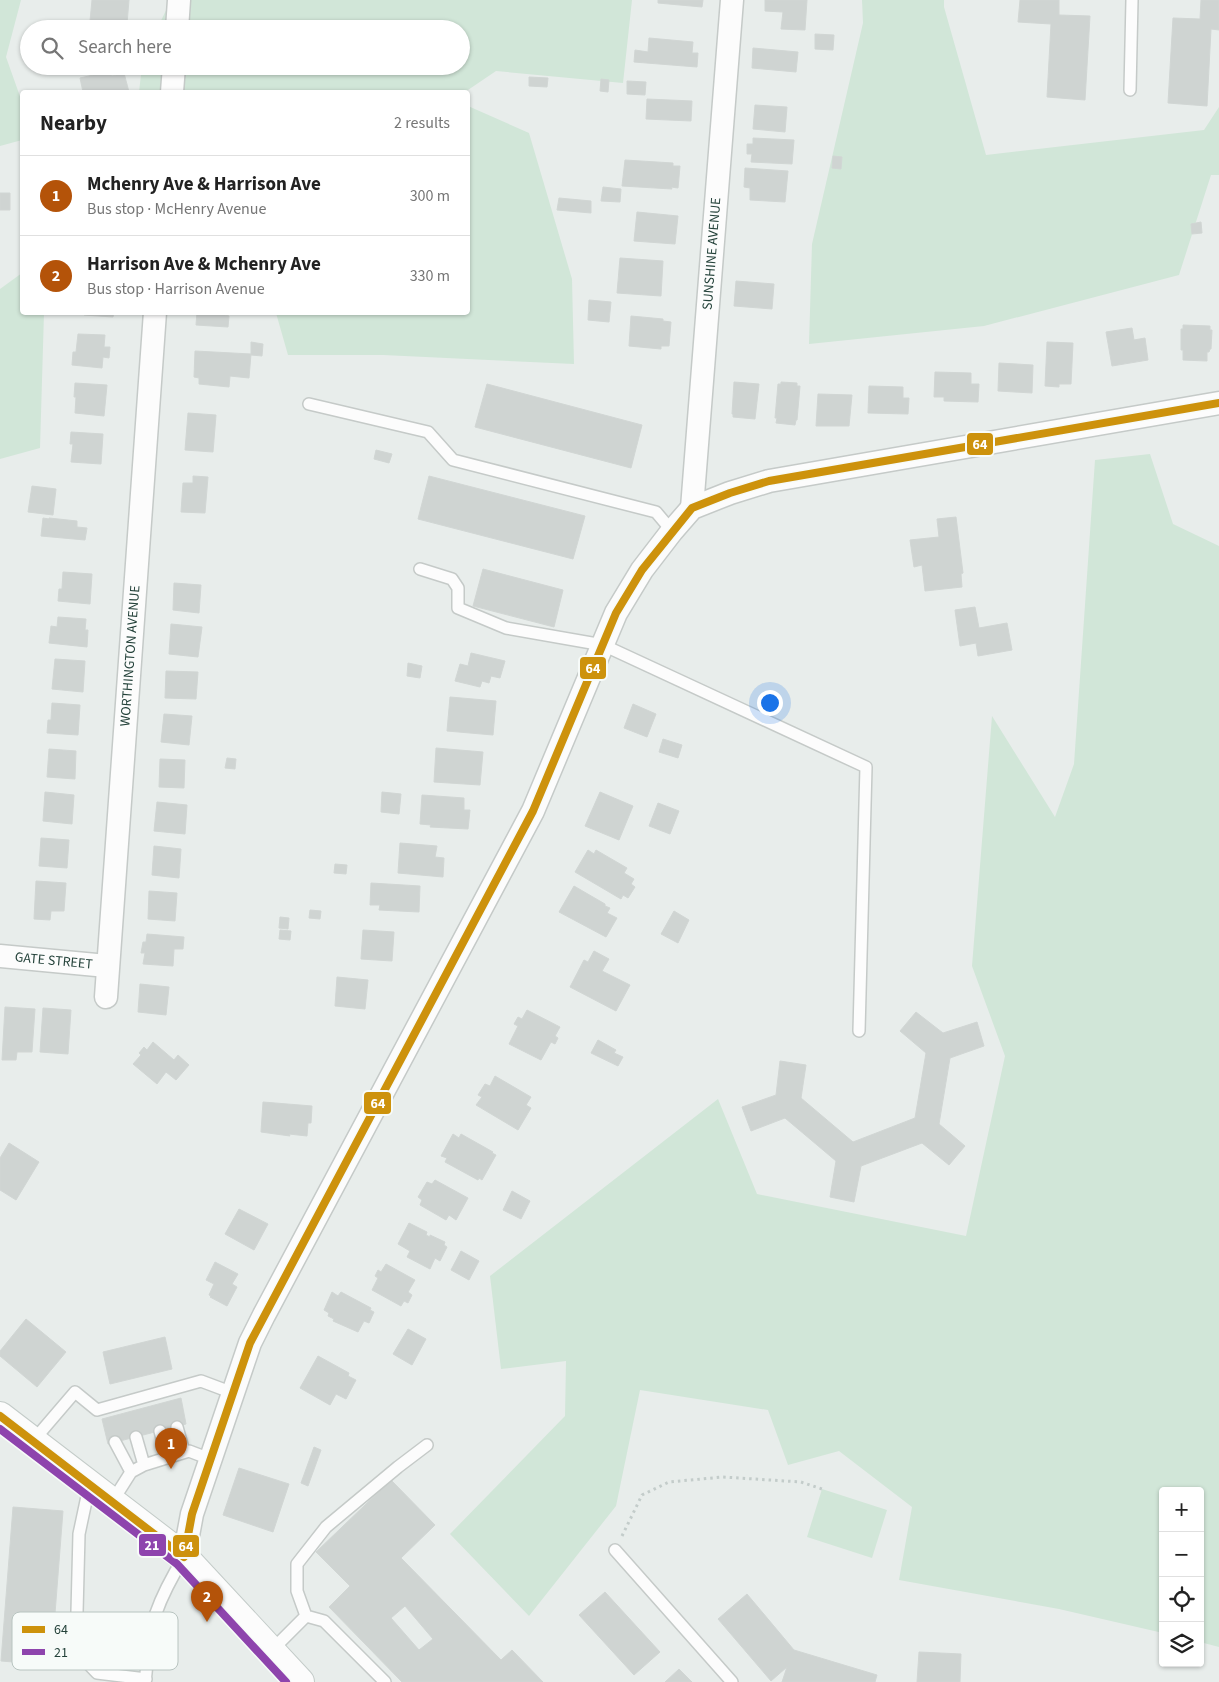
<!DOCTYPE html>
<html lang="en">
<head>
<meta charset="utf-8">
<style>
  :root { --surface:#fff; --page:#f2f2f2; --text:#222; --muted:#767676; --line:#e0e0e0; --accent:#b45309 }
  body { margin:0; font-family:"Source Sans 3",sans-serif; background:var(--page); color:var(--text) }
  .controls { position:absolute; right:15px; bottom:15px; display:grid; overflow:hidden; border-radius:5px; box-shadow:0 1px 4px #0004 }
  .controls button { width:45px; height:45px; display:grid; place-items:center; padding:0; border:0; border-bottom:1px solid var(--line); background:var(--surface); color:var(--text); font:25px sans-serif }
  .you { position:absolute; left:769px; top:702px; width:18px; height:18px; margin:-12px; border:4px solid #fff; border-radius:50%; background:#1a73e8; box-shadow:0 0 0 8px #1a73e833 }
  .badge { display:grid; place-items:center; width:32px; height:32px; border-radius:50%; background:var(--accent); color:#fff; font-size:16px; font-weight:700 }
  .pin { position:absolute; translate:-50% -41px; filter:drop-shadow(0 1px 2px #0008) }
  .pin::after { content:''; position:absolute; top:26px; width:18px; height:15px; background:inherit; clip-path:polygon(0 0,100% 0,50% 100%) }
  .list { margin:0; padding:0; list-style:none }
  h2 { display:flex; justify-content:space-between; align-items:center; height:65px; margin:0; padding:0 20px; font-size:21px }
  h2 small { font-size:16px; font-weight:400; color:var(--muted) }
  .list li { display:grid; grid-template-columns:32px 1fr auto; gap:15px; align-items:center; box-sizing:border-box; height:80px; padding:0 20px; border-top:1px solid var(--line) }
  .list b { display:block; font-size:19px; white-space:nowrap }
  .list p { margin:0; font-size:16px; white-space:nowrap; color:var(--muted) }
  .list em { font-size:16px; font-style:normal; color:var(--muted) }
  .icon { flex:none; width:28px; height:28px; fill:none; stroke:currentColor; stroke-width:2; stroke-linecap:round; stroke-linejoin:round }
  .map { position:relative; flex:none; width:1219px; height:1682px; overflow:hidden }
  .search { position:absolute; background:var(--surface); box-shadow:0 1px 4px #0004; left:20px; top:20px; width:450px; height:55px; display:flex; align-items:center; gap:12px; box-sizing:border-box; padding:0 18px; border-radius:28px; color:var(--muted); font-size:19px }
  .panel { position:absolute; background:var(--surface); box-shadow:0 1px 4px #0004; left:20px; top:90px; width:450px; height:225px; border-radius:5px }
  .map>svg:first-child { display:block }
  .green { fill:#d1e6d8 }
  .building { fill:#cfd4d2; stroke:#d1d6d4; fill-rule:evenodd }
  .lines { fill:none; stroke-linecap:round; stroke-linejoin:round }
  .service-casing { stroke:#c5cac8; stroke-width:14 }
  .minor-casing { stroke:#c5cac8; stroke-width:25 }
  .secondary-casing { stroke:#c3cbc8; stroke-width:30 }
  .path { stroke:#c3ccca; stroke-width:3; stroke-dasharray:2.5 4; stroke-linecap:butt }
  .service { stroke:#fcfcfc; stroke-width:11 }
  .minor { stroke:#fcfcfc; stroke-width:22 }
  .secondary { stroke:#fcfcfc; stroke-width:28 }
  .bus-1-casing { stroke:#f7fbf9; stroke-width:11 }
  .bus-2-casing { stroke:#f7fbf9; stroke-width:11 }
  .bus-1 { stroke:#cd920c; stroke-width:8 }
  .bus-2 { stroke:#8e44ad; stroke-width:8 }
  .labels { text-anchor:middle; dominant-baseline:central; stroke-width:4.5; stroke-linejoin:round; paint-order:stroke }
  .street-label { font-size:14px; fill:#24423a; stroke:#f7fbf9 }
  .key { fill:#f7fbf9; stroke:#b8c4c0; stroke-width:1 }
  .key-label { font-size:14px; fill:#24423a }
  .line-badge { stroke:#f7fbf9; stroke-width:2 }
  .badge-label { font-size:14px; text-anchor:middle; font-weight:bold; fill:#fff }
</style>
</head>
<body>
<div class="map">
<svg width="1219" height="1682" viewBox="0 0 1219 1682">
  <rect width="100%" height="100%" fill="#e8edeb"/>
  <path class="green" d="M 0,0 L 21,0 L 6,57 L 22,102 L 22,140 L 0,146 Z
    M 169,0 L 632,0 L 623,83 L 496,71 L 465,92 L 139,92 L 142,66 L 461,66 L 461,29 L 157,29 L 170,2 Z
    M 862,0 L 944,0 L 944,7 L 986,155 L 1204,130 L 1219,107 L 1219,175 L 1211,175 L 1179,275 L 984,326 L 809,344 L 812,244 L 863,23 Z
    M 468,106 L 529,133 L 572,279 L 574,364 L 383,355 L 288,355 L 276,313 L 468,312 Z
    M 22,273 L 22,312 L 44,313 L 40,448 L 0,459 L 0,289 Z
    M 1150,454 L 1173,524 L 1219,546 L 1219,1647 L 1200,1642 L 1200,1491 L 1163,1491 L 1163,1633 L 1059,1609 L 899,1580 L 912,1507 L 839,1451 L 788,1465 L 768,1410 L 640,1390 L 616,1506 L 529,1616 L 450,1534 L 565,1416 L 566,1361 L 501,1369 L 490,1276 L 718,1099 L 757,1194 L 966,1236 L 1005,1056 L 972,966 L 992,716 L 1055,817 L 1074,764 L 1095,460 Z
    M 822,1489 L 887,1510 L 872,1558 L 807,1537 Z"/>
  <path class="building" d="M 92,0 L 129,0 L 127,24 L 90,21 Z
    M 658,0 L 703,0 L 702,7 L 658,3 Z
    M 765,0 L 807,0 L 805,30 L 781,29 L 783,12 L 765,11 Z
    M 1020,0 L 1059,0 L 1059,15 L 1090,16 L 1085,100 L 1047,97 L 1051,24 L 1018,22 Z
    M 1201,0 L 1219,0 L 1219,30 L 1211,29 L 1207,106 L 1168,103 L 1173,18 L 1200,19 Z
    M 815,34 L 834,35 L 833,50 L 815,49 Z
    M 649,38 L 693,42 L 692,53 L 698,53 L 697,67 L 634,62 L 635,50 L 648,52 Z
    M 753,48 L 798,52 L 796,72 L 752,68 Z
    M 111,71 L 112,76 L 124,73 L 129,92 L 83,92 L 80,78 Z
    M 529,77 L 548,78 L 547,87 L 529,86 Z
    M 601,79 L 609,80 L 608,92 L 600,91 Z
    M 627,81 L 646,82 L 645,95 L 627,94 Z
    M 647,99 L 692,101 L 691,121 L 646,119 Z
    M 755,105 L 787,107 L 785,132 L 753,129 Z
    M 753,138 L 794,140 L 792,164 L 751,162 L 752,154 L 747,154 L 747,144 L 753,144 Z
    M 833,156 L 842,157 L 841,169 L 832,168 Z
    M 625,160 L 673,163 L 673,166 L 680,166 L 678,188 L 671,187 L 672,189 L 622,186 Z
    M 745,168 L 788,171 L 785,202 L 750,200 L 750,188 L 744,187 Z
    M 603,187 L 621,189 L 620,202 L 601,201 Z
    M 0,193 L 10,193 L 10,210 L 0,210 Z
    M 559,198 L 591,201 L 591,213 L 557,210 Z
    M 637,212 L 678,216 L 675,244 L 634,241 Z
    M 1201,222 L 1202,233 L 1192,234 L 1191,224 Z
    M 620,258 L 663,261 L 661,296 L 617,293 Z
    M 736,281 L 774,284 L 772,309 L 734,306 Z
    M 589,300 L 611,302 L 609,322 L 588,320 Z
    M 84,312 L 114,312 L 113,317 L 84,315 Z
    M 197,312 L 226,312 L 225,315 L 229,316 L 228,327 L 196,325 Z
    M 631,316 L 663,319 L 663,321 L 671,322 L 669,346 L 661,346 L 661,349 L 629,346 Z
    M 1183,325 L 1210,326 L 1210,330 L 1212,330 L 1211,349 L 1210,349 L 1209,352 L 1207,352 L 1207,361 L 1183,360 L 1183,350 L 1181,350 L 1181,329 L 1183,329 Z
    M 1132,328 L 1134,340 L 1145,338 L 1148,360 L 1112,366 L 1106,332 Z
    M 78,334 L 105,335 L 104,347 L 110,347 L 109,358 L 103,357 L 102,368 L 72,365 L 73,352 L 76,352 Z
    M 251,342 L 263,344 L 262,356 L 251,355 Z
    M 1047,342 L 1073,343 L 1071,384 L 1059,384 L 1059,387 L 1045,386 Z
    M 195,351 L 251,354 L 249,378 L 230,376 L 229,387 L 199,384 L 199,378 L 194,377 Z
    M 999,363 L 1033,365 L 1032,393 L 998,391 Z
    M 935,372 L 971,373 L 971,384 L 979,384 L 978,402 L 944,401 L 944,397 L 934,397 Z
    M 734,382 L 759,384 L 755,419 L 733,417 L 733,414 L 732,414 Z
    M 781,382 L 797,383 L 797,386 L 800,386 L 797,420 L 796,420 L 795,425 L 776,423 L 777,418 L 775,418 L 778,384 L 781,384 Z
    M 75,383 L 107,385 L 104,416 L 75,413 L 76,397 L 74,397 Z
    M 487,384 L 642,425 L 631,468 L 475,427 Z
    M 869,386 L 903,387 L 903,398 L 909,398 L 908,414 L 868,413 Z
    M 818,394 L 852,395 L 849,426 L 816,426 Z
    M 188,413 L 216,415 L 213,452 L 185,450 Z
    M 71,432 L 103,434 L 101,464 L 71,462 L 73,444 L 70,444 Z
    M 376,450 L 392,454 L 389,463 L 374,459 Z
    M 193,476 L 208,477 L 205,513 L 181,512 L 183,483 L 193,483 Z
    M 429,476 L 585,516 L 573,559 L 418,519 Z
    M 32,486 L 56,489 L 53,515 L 28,512 Z
    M 956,517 L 963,573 L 961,574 L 962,587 L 925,591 L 922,565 L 914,567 L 910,540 L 939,537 L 937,519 Z
    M 43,518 L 49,519 L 49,518 L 77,521 L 77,527 L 87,528 L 85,540 L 41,536 Z
    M 483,569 L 563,590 L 554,627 L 473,606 Z
    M 63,572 L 92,574 L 90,604 L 58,601 L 59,589 L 62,589 Z
    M 174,583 L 201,585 L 199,613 L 173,610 Z
    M 975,607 L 979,628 L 1007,623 L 1012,650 L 978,656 L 976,643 L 960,646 L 955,610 Z
    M 58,617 L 86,619 L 85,630 L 88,630 L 87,647 L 49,643 L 51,626 L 57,627 Z
    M 171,624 L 202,627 L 198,657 L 169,654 Z
    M 471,653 L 505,661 L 500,678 L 491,676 L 489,683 L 482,681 L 480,687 L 455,681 L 460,664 L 468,666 Z
    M 55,659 L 85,661 L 83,692 L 52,689 Z
    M 408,663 L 422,666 L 420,678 L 407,676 Z
    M 166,671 L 198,672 L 196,699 L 165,698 Z
    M 450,697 L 496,701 L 493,735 L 447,731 Z
    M 52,703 L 80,705 L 78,735 L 47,733 L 48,720 L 51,720 Z
    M 633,704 L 656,714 L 647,737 L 624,728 Z
    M 164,714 L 192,716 L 189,745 L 161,742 Z
    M 663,739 L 682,745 L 678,758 L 659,752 Z
    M 436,748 L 483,752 L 480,785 L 434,782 Z
    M 49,749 L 76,751 L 75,779 L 47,777 Z
    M 227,758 L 236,759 L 235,769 L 225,768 Z
    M 160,759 L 185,760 L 184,788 L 159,787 Z
    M 45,792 L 74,795 L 72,824 L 43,821 Z
    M 382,792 L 401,794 L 399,814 L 381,812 Z
    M 600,792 L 633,806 L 619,840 L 585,826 Z
    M 422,795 L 464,798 L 464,810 L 470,810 L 468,829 L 430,827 L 431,825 L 420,824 Z
    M 157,802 L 187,805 L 185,834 L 154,831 Z
    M 658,803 L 679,811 L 670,834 L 649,826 Z
    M 41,838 L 69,840 L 67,868 L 39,866 Z
    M 400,843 L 437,846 L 435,857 L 444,858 L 443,877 L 398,873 Z
    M 154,846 L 181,849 L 179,878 L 152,875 Z
    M 588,850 L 594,854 L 596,850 L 627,868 L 624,873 L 634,879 L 631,884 L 635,887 L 628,898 L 623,895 L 621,899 L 575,872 Z
    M 335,864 L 347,865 L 346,874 L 334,873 Z
    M 36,881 L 66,883 L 64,911 L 51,911 L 50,920 L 34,919 Z
    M 371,883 L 420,886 L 419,912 L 379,910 L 380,905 L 370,905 Z
    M 574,886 L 605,904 L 605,906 L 610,908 L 607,913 L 617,918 L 606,937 L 559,912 Z
    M 149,891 L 177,893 L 175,921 L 148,919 Z
    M 310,910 L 321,911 L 320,919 L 309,918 Z
    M 674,911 L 689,920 L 678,943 L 661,934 Z
    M 280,917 L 289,918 L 288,929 L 279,928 Z
    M 280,930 L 291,931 L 290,940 L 279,939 Z
    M 363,930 L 394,932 L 392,961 L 361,959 Z
    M 147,934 L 184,937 L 183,949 L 174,949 L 173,966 L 143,964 L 145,953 L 141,953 L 143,942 L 146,942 Z
    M 594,951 L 609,959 L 602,971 L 630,985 L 616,1011 L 570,987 L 584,960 L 588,962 Z
    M 337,977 L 368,980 L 365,1009 L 335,1006 Z
    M 140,984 L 169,987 L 166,1015 L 138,1012 Z
    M 5,1007 L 35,1009 L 32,1052 L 17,1052 L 16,1060 L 2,1060 Z
    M 43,1008 L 71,1010 L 68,1054 L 40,1052 Z
    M 527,1010 L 560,1027 L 555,1036 L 558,1038 L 555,1044 L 551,1042 L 541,1060 L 509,1044 L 518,1026 L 514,1024 L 518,1017 L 522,1019 Z
    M 916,1012 L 943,1033 L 977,1022 L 984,1046 L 950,1058 L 939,1124 L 965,1146 L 949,1165 L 922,1143 L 861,1166 L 854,1202 L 830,1197 L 836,1161 L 785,1118 L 751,1131 L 742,1107 L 776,1095 L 780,1061 L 806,1065 L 801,1098 L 853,1142 L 915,1118 L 926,1053 L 900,1031 Z
    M 598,1040 L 616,1050 L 614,1053 L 623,1057 L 618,1066 L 591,1053 Z
    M 153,1042 L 174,1060 L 178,1055 L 189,1065 L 176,1080 L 166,1072 L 157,1084 L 133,1064 L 141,1055 L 139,1053 L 144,1047 L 147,1050 Z
    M 495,1076 L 531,1097 L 526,1105 L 531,1108 L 518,1130 L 476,1105 L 482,1097 L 478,1095 L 485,1084 L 490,1086 Z
    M 263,1102 L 312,1106 L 311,1123 L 308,1123 L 307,1136 L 289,1134 L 290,1136 L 261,1132 Z
    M 453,1134 L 459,1138 L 461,1134 L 493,1152 L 492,1153 L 496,1155 L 482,1180 L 479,1178 L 478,1180 L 445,1162 L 447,1158 L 441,1156 Z
    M 9,1143 L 39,1162 L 16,1200 L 0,1190 L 0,1158 Z
    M 435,1180 L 468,1198 L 456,1220 L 449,1215 L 446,1220 L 420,1205 L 422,1200 L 418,1197 L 427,1182 L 432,1184 Z
    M 512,1191 L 530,1201 L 521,1219 L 503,1210 Z
    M 239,1209 L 268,1224 L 254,1250 L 225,1234 Z
    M 409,1223 L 427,1232 L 426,1235 L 430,1237 L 430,1235 L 445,1242 L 444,1245 L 447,1247 L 440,1261 L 435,1258 L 430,1269 L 407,1257 L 410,1251 L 398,1244 Z
    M 461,1251 L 479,1261 L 469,1280 L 451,1270 Z
    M 215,1262 L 238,1274 L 232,1284 L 237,1287 L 227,1306 L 210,1297 L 211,1296 L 209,1295 L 214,1284 L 206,1280 Z
    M 386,1264 L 415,1280 L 408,1292 L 412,1295 L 408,1303 L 404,1301 L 401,1306 L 372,1290 L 378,1278 L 375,1276 L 378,1270 L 381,1272 Z
    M 332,1292 L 338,1296 L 341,1292 L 371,1308 L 370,1310 L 374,1312 L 369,1323 L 364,1321 L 358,1332 L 333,1321 L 334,1319 L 328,1316 L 329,1313 L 324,1310 Z
    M 26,1319 L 66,1352 L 37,1387 L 0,1356 L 0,1351 Z
    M 408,1329 L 426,1339 L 412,1365 L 393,1354 Z
    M 165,1337 L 172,1369 L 110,1384 L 103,1352 Z
    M 318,1356 L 349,1373 L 348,1376 L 356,1380 L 346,1399 L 336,1394 L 330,1405 L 300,1388 Z
    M 181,1398 L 186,1424 L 108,1444 L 102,1419 Z
    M 314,1447 L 321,1450 L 308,1486 L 301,1483 Z
    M 239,1468 L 289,1484 L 273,1532 L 223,1515 Z
    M 391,1480 L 435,1525 L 401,1558 L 501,1660 L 512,1650 L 543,1682 L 402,1682 L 329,1607 L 350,1586 L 316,1552 ZM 405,1606 L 433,1639 L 419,1650 L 391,1618 Z
    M 13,1507 L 63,1511 L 51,1665 L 1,1661 Z
    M 605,1592 L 660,1652 L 634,1675 L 579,1615 Z
    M 747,1594 L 794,1650 L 877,1675 L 875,1682 L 782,1682 L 787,1667 L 771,1681 L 718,1619 Z
    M 919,1652 L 961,1654 L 960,1682 L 917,1682 Z
    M 679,1669 L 692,1682 L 665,1682 Z"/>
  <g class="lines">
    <g class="service-casing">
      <path id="service" d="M 1130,90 L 1132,0
        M 309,404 L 428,432 L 453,460 L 656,512 L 672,531
        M 420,569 L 452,579 L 458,588 L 458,608 L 506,628 L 603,645 L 866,767 L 859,1031
        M 177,1427 L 184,1452
        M 160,1431 L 167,1458
        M 136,1437 L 144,1465
        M 33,1441 L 75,1392 L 97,1410 L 201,1381 L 233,1393
        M 115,1442 L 131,1472
        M 89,1487 L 79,1534 L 76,1651 L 97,1673 L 146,1679
        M 112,1502 L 131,1472 L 144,1465 L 189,1451 L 210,1459
        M 615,1550 L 732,1682
        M 306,1616 L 324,1621 L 385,1682
        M 271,1651 L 306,1616 L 297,1591 L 297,1564 L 326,1527 L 398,1467 L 427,1445
        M 145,1682 C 148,1659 148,1634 156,1613 C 163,1593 173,1575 184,1557"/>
    </g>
    <g class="minor-casing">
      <g id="minor">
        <path d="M 177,29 L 179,0"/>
        <path d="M 172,92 L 174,66"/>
        <path id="s1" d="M 692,508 L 732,0"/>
        <path id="s2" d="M 0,956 L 107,966"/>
        <path id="s3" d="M 106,997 L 155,312"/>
        <path d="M 184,1557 L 192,1514 L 250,1343 L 264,1315 L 533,811 L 616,613 L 642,570 L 672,531 L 692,508 L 730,493 L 769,481 L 1219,403"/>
      </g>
    </g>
    <g class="secondary-casing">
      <path id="secondary" d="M 0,1416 L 184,1557 L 300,1682"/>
    </g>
    <path class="path" d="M 622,1536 L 642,1495 L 669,1482 L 723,1477 L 801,1482 L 822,1489"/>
    <use href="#service" class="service"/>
    <use href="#minor" class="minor"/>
    <use href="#secondary" class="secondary"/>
    <g class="bus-1-casing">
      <path id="bus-1" d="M 0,1416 L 184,1557 L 192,1514 L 250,1343 L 533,811 L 616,613 L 642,570 L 692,508 L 730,493 L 769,481 L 1219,403"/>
    </g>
    <g class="bus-2-casing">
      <path id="bus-2" d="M 0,1429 L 177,1564 L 286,1682"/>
    </g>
    <use href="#bus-1" class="bus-1"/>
    <use href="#bus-2" class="bus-2"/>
  </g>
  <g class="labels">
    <g class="street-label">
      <text stroke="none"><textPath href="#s1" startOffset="255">SUNSHINE AVENUE</textPath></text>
      <text stroke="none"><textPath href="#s3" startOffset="342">WORTHINGTON AVENUE</textPath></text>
      <text stroke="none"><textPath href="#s2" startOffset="54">GATE STREET</textPath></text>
    </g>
  </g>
  <rect x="12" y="1612" width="166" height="58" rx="8" class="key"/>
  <rect x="22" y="1626" width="23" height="7" fill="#cd920c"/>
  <rect x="22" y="1649" width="23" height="6" fill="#8e44ad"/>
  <g class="key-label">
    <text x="54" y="1634">64</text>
    <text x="54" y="1657">21</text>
  </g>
  <g class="line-badge">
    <rect x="966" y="432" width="28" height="24" rx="5" fill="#cd920c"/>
    <rect x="579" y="656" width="28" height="24" rx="5" fill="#cd920c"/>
    <rect x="363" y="1091" width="29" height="24" rx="5" fill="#cd920c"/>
    <rect x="138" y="1533" width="29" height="24" rx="5" fill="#8e44ad"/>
    <rect x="172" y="1534" width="28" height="24" rx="5" fill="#cd920c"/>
  </g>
  <g class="badge-label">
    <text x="980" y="449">64</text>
    <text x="593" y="673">64</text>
    <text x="378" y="1108">64</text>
    <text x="152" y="1550">21</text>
    <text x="186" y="1551">64</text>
  </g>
</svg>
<div class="controls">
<button>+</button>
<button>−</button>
<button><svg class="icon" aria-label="locate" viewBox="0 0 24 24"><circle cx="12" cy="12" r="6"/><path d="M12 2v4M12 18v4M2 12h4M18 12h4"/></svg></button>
<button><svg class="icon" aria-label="layers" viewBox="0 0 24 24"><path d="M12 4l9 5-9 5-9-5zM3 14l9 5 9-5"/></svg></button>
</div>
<div class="you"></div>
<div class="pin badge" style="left:171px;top:1469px">1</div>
<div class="pin badge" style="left:207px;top:1622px">2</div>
<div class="search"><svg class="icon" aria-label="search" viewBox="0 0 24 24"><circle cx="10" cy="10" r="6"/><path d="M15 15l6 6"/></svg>Search here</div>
<section class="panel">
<h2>Nearby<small>2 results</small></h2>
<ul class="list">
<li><span class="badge">1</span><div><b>Mchenry Ave &amp; Harrison Ave</b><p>Bus stop · McHenry Avenue</p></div><em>300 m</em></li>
<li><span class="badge">2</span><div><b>Harrison Ave &amp; Mchenry Ave</b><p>Bus stop · Harrison Avenue</p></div><em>330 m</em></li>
</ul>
</section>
</div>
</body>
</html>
